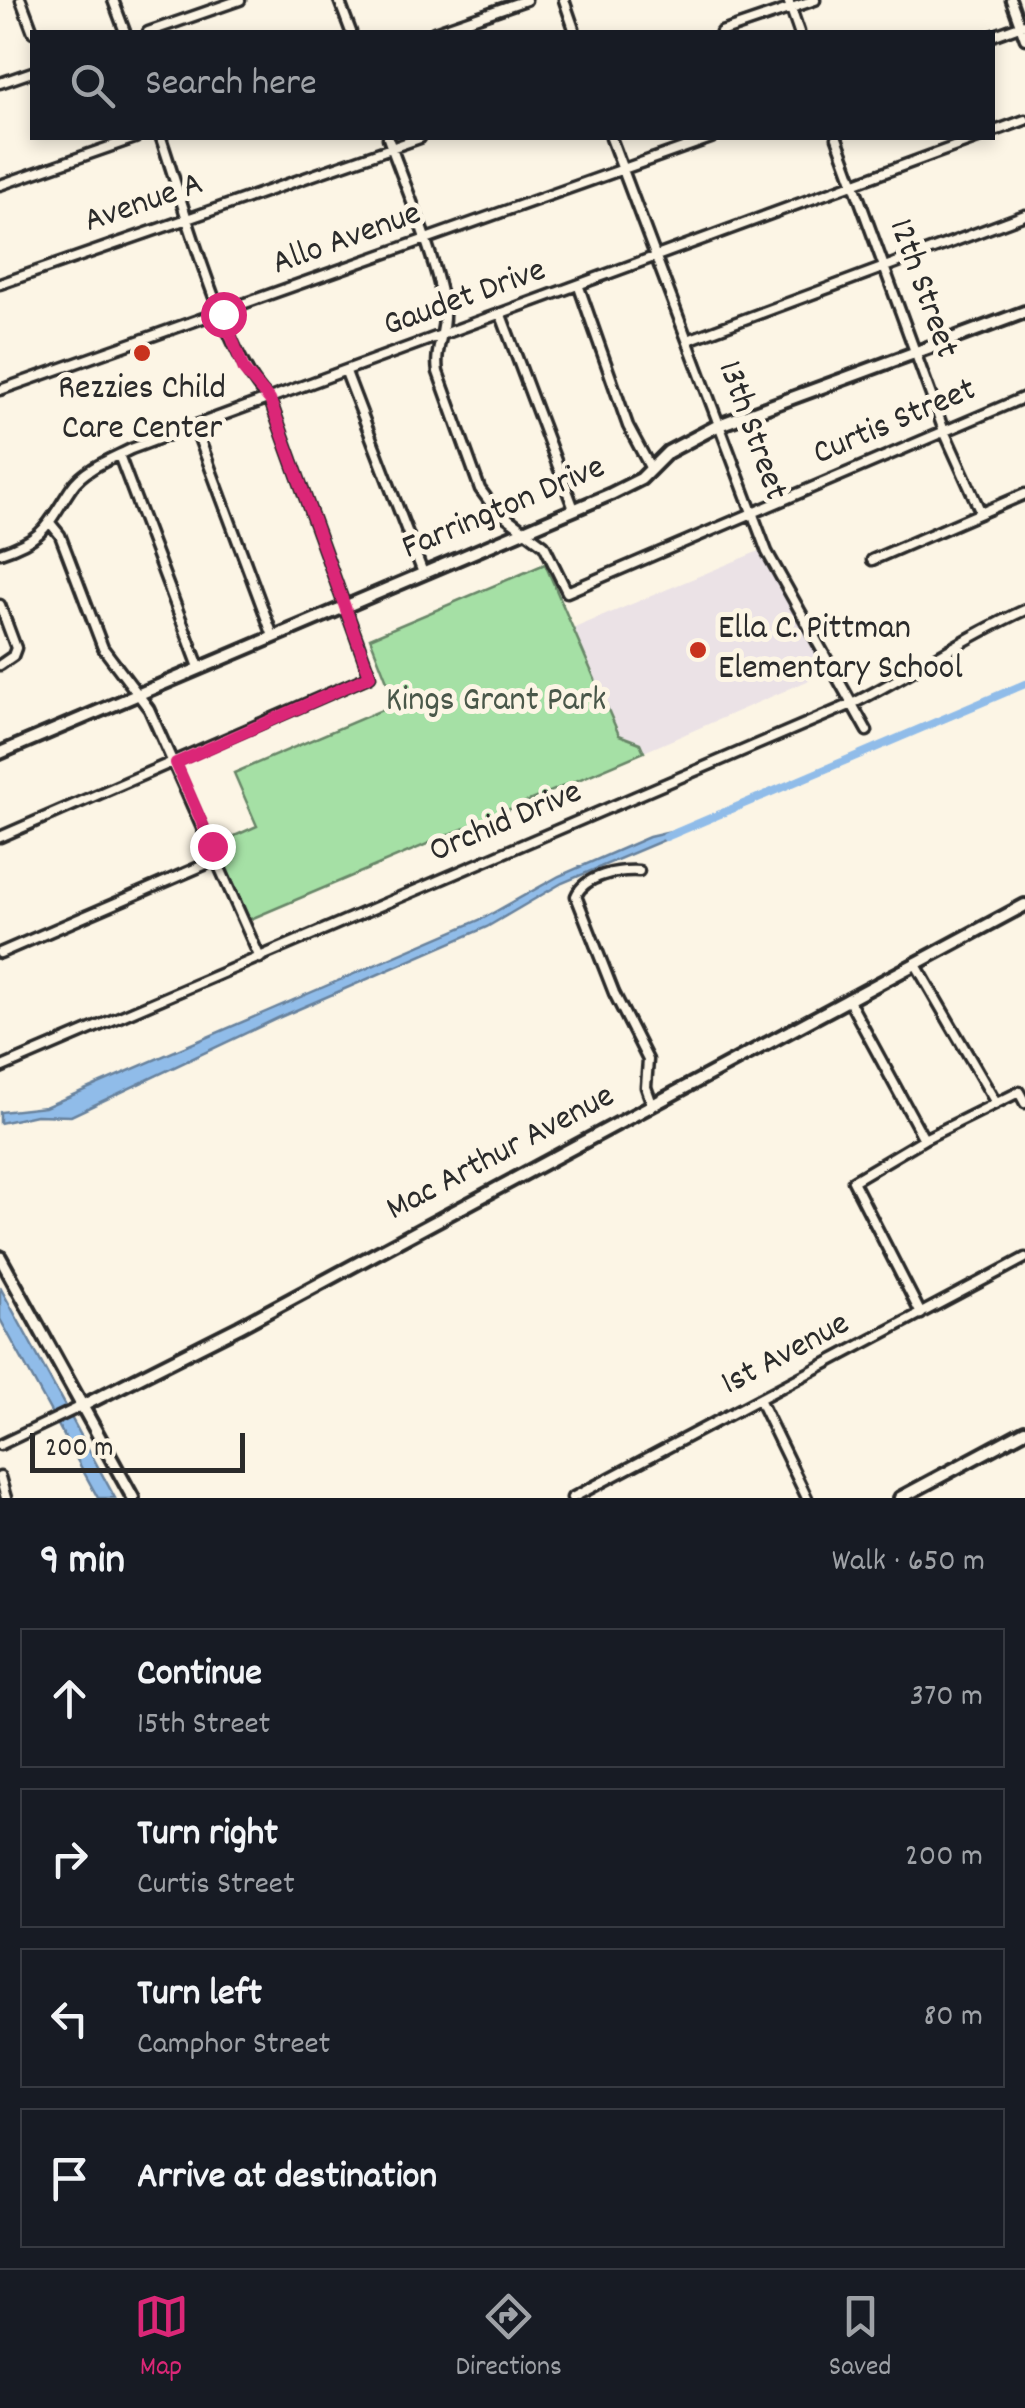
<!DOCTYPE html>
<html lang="en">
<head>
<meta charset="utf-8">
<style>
  :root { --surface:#171b24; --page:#20242c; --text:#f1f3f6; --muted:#9ea1a6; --line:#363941; --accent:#db2777 }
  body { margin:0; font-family:Dekko,sans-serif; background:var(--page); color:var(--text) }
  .scale { position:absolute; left:30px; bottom:25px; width:215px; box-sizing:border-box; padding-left:10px; border:5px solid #2b2b2b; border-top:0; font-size:28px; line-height:35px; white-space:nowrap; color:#2b2b2b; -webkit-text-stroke:8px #fcf5e5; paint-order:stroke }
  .stop { position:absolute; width:30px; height:30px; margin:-22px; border:8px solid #db2777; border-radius:50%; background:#fff }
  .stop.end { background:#db2777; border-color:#fff; box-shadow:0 2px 10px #0008 }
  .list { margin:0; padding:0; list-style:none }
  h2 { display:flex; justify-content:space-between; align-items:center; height:130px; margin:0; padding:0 40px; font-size:42px }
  h2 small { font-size:32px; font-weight:400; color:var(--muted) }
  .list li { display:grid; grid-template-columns:65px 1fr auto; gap:30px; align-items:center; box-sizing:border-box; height:140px; margin:0 20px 20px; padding:0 20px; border:2px solid var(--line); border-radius:0px }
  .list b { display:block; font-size:38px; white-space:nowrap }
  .list p { margin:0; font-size:32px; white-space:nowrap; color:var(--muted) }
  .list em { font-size:32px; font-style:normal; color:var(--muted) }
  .icon { flex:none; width:55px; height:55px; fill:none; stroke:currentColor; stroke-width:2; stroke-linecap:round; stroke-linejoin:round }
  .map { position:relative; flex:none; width:1025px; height:1498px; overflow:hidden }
  .search { position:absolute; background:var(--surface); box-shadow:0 5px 15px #0003; left:30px; right:30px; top:30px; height:110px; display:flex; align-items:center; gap:25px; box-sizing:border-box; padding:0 35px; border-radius:0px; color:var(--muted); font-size:38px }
  .sheet { height:770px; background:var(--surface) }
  nav { display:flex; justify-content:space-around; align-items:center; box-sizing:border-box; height:140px; border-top:2px solid var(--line); background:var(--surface); font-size:28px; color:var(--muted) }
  nav a { display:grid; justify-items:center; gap:5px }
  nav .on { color:var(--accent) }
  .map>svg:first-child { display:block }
  .built { fill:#ebe2e6 }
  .green { fill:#a5e0a5; stroke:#688668; stroke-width:2.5 }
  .water { fill:#90bce9; stroke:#68829d; stroke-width:2.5 }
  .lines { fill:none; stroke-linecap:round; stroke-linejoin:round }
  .canal { stroke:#90bce9; stroke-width:8 }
  .street-casing { stroke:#2b2b2b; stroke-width:15 }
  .secondary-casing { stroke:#2b2b2b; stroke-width:18 }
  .street { stroke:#fcf5e5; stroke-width:8 }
  .secondary { stroke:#fcf5e5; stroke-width:10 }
  .route { stroke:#db2777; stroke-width:12 }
  .poi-dot { fill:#c8321e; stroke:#fcf5e5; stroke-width:4 }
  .labels { text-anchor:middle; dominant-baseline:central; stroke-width:10; stroke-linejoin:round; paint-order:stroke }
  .street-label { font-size:35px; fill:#2b2b2b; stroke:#fcf5e5 }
  .poi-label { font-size:35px; fill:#2b2b2b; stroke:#fcf5e5 }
  .park-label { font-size:35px; fill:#4a584a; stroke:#fcf5e5 }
</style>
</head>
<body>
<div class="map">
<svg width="1025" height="1498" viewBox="0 0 1025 1498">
  <rect width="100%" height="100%" fill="#fcf5e5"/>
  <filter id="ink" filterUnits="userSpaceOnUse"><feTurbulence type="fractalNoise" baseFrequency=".01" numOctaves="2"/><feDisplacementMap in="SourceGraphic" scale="20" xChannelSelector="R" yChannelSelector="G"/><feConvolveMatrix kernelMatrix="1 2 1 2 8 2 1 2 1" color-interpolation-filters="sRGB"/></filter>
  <g filter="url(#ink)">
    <path class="built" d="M 759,551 L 828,672 L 644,752 L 640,743 L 619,736 L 572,629 Z"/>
    <path class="green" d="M 545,564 L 619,735 L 640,743 L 644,752 L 246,921 L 212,846 L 257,826 L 234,773 L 396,704 L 370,638 Z"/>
    <path class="water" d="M 675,831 L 676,835 L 562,883 L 487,927 L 278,1018 L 71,1116 L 36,1115 L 0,1123 L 0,1112 L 45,1107 L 484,918 L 559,876 L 649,837 Z
      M 0,1287 L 115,1498 L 98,1498 L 0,1319 Z"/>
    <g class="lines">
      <path class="canal" d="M 666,837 L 1025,684"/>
      <g class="street-casing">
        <path id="street" d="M 21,0 L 33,32
          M 113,0 L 125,32
          M 339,0 L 351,32
          M 564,0 L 575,32
          M 788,0 L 799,32
          M 1011,0 L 1025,39
          M 148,32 L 240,0
          M 434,32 L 526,0
          M 721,32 L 815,0
          M 992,36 L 1025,24
          M 0,83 L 32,72
          M 992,132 L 1025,120
          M 388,138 C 404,183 439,265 444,310 C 446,332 434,350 438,372 L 480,489 L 494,508 L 544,545 L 567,592 L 1025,397
          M 611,138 L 767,552 L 867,731
          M 837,138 L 944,431 L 981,513
          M 0,185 L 135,138
          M 0,284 L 420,138
          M 579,287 L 628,426 L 651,469
          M 501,315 L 574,509
          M 688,340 L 1025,215
          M 346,372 L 423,573
          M 0,390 L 711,138
          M 195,427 L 273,636
          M 119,455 L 199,667
          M 51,524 L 60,535 L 103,648 L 149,709 L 260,958
          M 0,553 C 47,538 47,524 72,487 C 84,469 111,459 131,449 L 978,138
          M 872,560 L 1025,494
          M 0,605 L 16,648 L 13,656 L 0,665
          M 0,837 L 370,676 L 270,400 C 226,362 182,200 161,138
          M 639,871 C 618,870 585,875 576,896 L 614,993 L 648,1060 L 646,1087 L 652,1104
          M 0,953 L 218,859
          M 915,963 L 996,1103
          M 848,999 L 924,1139
          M 0,1068 L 852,704 C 911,675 964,637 1025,610
          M 921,1314 L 853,1181 L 924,1139 L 1019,1092 L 1025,1103
          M 760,1401 L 807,1498
          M 0,1445 L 84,1405
          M 0,1477 L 6,1498
          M 572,1498 L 1025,1258"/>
      </g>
      <g class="secondary-casing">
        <path id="secondary" d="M 0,753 L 611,494 L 641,479 L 668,452 L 719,425 L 1025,312
          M 0,1257 L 133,1498
          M 84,1405 L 239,1327 L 1025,905
          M 900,1498 L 1025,1431"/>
      </g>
      <use href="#street" class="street"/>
      <use href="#secondary" class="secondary"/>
    </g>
  </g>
  <g class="lines" filter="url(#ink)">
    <path class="route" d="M 212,846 L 176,763 L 370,676 L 270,400 L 244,370 L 223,314"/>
  </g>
  <g class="poi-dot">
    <circle cx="142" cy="353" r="10"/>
    <circle cx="698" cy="650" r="10"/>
  </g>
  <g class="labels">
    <g class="street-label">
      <text transform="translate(144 204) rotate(-19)">Avenue A</text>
      <text transform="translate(347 240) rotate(-20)">Allo Avenue</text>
      <text transform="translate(922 289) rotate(70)">12th Street</text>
      <text transform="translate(465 299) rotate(-20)">Gaudet Drive</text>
      <text transform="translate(895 423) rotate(-23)">Curtis Street</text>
      <text transform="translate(751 431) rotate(70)">13th Street</text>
      <text transform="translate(504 509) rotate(-23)">Farrington Drive</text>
      <text transform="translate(506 823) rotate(-23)">Orchid Drive</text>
      <text transform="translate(501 1154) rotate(-28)">Mac Arthur Avenue</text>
      <text transform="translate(786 1355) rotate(-28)">1st Avenue</text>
    </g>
    <g class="poi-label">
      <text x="142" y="390">Rezzies Child<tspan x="142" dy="40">Care Center</tspan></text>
      <text x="718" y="630" text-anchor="start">Ella C. Pittman<tspan x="718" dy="40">Elementary School</tspan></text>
    </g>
    <g class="park-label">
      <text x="496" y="702">Kings Grant Park</text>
    </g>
  </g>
</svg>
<div class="scale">200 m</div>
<div class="stop" style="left:223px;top:314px"></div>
<div class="stop end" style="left:212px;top:846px"></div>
<div class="search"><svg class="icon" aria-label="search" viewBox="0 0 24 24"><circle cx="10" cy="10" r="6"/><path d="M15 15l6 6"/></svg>Search here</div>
</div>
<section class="sheet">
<h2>9 min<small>Walk · 650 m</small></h2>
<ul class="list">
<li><svg class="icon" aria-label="ahead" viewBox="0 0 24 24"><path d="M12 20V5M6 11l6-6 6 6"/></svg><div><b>Continue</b><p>15th Street</p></div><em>370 m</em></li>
<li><svg class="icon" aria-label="right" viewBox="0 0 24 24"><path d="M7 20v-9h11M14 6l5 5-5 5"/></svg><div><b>Turn right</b><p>Curtis Street</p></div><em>200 m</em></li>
<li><svg class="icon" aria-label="left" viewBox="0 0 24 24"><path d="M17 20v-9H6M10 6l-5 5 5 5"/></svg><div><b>Turn left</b><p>Camphor Street</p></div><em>80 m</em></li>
<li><svg class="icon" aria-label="arrive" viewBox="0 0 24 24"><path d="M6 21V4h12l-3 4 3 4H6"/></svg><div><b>Arrive at destination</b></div></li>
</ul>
</section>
<nav>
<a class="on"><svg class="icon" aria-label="map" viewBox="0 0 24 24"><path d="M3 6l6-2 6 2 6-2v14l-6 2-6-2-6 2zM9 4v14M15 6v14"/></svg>Map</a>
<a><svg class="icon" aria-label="directions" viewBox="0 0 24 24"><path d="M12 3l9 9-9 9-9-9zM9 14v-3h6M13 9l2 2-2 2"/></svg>Directions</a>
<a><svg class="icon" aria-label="saved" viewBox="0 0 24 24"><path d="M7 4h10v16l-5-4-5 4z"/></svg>Saved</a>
</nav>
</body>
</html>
